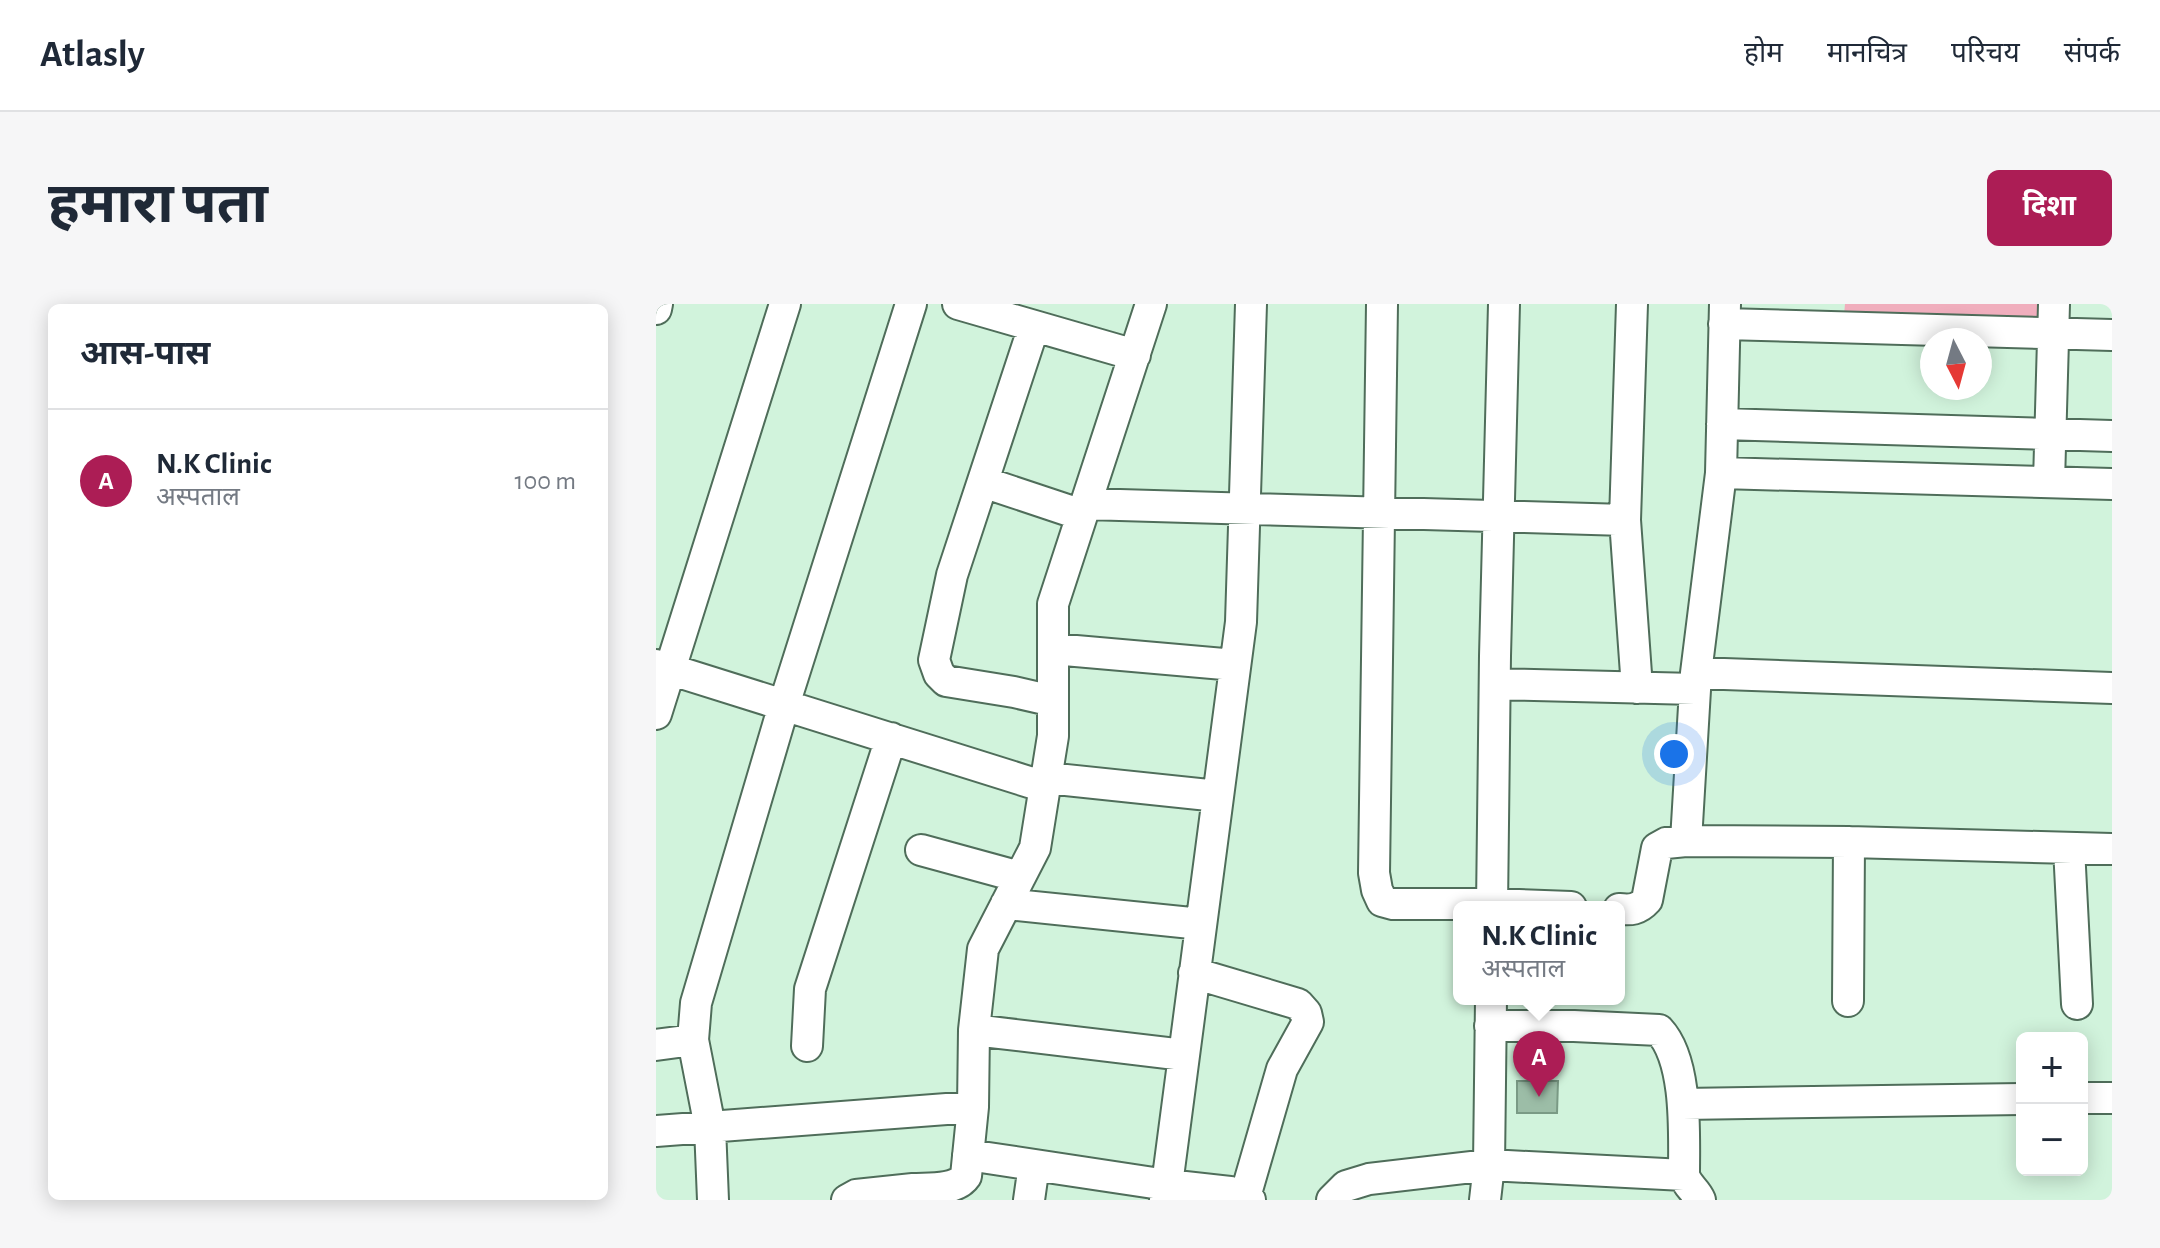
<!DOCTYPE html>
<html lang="hi">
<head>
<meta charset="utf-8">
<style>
  :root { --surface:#fff; --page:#f6f6f7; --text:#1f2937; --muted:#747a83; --line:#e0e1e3; --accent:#ac1d55 }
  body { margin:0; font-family:"Alegreya Sans","Noto Sans Devanagari",sans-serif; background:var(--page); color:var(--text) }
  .controls { position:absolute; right:24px; bottom:24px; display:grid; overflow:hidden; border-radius:12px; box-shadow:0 4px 20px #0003 }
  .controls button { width:72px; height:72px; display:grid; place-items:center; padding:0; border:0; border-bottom:2px solid var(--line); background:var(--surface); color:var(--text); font:40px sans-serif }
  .compass { position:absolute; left:1264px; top:24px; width:72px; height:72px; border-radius:50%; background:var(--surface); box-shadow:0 4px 20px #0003; rotate:174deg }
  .you { position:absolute; left:1018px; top:450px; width:28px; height:28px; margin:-20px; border:6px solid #fff; border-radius:50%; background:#1a73e8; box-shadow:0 0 0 12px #1a73e833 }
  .badge { display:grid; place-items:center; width:52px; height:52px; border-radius:50%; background:var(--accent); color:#fff; font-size:26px; font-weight:700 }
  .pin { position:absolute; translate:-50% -66px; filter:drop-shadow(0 2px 4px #0008) }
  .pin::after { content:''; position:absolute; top:42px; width:28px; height:24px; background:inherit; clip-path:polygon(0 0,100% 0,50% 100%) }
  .popup { position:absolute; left:797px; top:597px; width:172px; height:104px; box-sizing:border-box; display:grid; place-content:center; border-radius:12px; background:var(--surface); filter:drop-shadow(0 2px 6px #0005); font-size:26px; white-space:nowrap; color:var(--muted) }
  .popup b { font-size:30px; color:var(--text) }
  .popup::after { content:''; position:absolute; left:50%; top:100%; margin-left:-16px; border:16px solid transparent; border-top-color:var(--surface) }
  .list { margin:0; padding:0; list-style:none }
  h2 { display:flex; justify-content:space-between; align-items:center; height:104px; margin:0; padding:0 32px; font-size:34px }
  h2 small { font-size:26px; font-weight:400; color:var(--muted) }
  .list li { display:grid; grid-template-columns:52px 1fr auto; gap:24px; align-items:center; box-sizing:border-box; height:144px; padding:0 32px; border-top:2px solid var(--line) }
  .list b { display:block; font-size:30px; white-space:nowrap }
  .list p { margin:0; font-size:26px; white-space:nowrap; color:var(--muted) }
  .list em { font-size:26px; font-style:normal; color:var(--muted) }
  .map { position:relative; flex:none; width:1456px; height:896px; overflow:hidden; border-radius:12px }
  header { display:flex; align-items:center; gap:48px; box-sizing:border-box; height:112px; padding:0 40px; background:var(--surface); border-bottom:2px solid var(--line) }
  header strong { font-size:38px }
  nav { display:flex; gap:44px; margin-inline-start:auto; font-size:28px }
  .intro { display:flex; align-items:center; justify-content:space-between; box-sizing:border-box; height:192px; padding:0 48px }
  h1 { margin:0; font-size:56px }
  .button { padding:20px 36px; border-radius:12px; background:var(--accent); color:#fff; font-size:28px; font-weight:700 }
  main { display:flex; gap:48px; padding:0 48px }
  aside { flex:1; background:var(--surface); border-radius:12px; box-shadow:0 4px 20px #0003 }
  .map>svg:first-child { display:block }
  .green { fill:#f0aebd }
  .building { fill:#9cbda7; stroke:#7a9a85; stroke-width:2 }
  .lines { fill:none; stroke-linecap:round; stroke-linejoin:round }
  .minor-casing { stroke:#4f6d5a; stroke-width:34 }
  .minor { stroke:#fff; stroke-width:30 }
</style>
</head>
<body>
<header>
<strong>Atlasly</strong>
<nav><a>होम</a><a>मानचित्र</a><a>परिचय</a><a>संपर्क</a></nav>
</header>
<div class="intro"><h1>हमारा पता</h1><a class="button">दिशा</a></div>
<main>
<aside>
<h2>आस-पास<small></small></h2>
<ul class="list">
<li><span class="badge">A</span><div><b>N.K Clinic</b><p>अस्पताल</p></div><em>100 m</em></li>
</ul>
</aside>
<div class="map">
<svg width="1456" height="896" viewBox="0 0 1456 896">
  <rect width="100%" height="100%" fill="#d1f3dc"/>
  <path class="green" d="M 1189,0 L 1382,0 L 1381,17 L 1188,11 Z"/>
  <path class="building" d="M 861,777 L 902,777 L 901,809 L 861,809 Z"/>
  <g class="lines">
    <g class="minor-casing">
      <path id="minor" d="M 302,0 L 479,51
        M 726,0 L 718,569 L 721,586 L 726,597 L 737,600 L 836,600 L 915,603
        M 976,0 L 969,216 L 981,384
        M 0,5 L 1,0
        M 1068,20 L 1456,31
        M 378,22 L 296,271 L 278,356 L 283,370 L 290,377 L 358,388 L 397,397
        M 1066,120 L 1456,132
        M 1065,169 L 1456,180
        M 327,178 L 426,211
        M 1393,178 L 1398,0
        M 430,200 L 969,216
        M 397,345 L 579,361
        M 0,361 L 389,483
        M 1040,369 L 1456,384
        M 839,380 L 1039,385
        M 0,410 L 129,0
        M 391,474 L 562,492
        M 1030,537 L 1040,369 L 1065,169 L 1069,0
        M 1413,544 L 1421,700
        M 265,546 L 364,573
        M 350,600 L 545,620
        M 836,603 L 839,352 L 848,0
        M 963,605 C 975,606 982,606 991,596 L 1001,544 L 1010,539 L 1030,537 L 1193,538 L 1456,545
        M 538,669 L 642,700 L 650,709 L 652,718 L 626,765 L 589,893
        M 1192,697 L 1193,538
        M 834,722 L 918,722 L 1003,726 C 1032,757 1028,830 1028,871 C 1031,882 1040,886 1044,896
        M 318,726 L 528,751
        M 0,741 L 37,736
        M 151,742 L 154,685 L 235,434
        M 1426,794 L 1456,794
        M 1027,800 L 1366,795
        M 0,827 L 317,803
        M 312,851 L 511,881 L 574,888 L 594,896
        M 57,896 L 54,823 L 37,736 L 40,699 L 128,401 L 255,0
        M 191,896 L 200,891 L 257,885
        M 255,896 L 257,885 C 273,884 300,887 310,872 L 317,803 L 318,726 L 327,645 L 379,544 L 397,432 L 397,300 L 495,0
        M 373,896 L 378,861
        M 509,896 L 585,318 L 595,0
        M 676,896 L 690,882 L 713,875 L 833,861 L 1028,871
        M 829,896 L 833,861 L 835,695"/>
    </g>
    <use href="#minor" class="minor"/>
  </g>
</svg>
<div class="controls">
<button>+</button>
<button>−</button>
</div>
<svg class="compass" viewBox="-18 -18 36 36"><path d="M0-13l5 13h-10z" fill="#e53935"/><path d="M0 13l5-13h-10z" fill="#747a83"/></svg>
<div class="you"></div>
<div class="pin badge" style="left:883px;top:793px">A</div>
<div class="popup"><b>N.K Clinic</b>अस्पताल</div>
</div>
</main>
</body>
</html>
